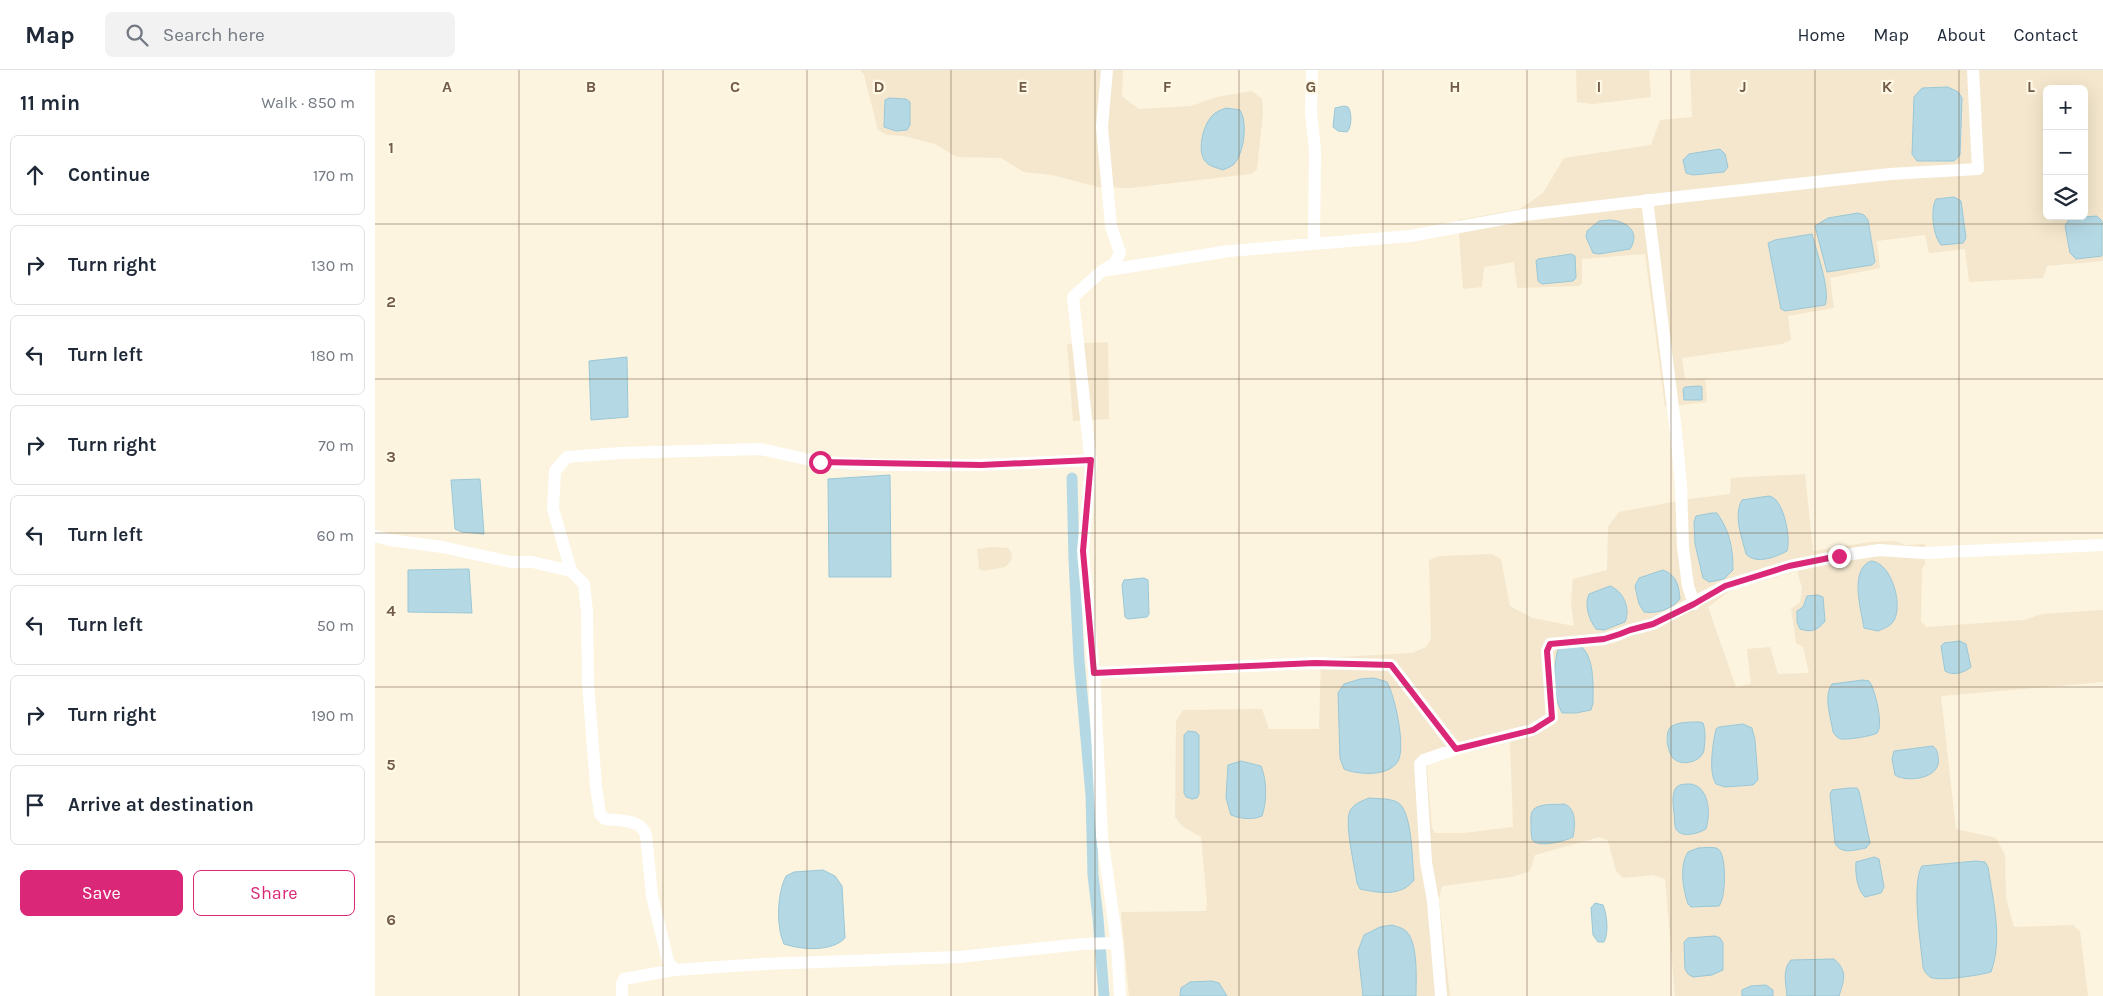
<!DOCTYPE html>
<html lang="en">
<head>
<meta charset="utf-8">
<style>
  :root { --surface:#fff; --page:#f2f2f3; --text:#1f2937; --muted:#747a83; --line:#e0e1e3; --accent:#db2777 }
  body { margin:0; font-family:Karla,sans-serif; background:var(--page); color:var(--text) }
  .controls { position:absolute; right:15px; top:15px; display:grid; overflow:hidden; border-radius:8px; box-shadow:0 5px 20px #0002 }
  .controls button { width:45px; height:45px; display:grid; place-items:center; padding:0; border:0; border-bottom:1px solid var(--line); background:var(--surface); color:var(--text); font:25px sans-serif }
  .stop { position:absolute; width:15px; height:15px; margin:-11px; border:4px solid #db2777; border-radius:50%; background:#fff }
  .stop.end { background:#db2777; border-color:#fff; box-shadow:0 1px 5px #0008 }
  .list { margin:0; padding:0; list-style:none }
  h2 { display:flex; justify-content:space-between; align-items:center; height:65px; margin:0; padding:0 20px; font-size:21px }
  h2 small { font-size:16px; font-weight:400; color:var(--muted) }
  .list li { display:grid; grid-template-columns:32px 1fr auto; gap:15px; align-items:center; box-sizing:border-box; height:80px; margin:0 10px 10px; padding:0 10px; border:1px solid var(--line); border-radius:8px }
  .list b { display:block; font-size:19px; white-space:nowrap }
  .list em { font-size:16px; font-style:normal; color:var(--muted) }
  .actions { display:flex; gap:10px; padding:15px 20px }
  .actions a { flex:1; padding:11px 0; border:1px solid var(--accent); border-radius:8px; text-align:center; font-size:18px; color:var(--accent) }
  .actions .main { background:var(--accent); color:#fff }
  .icon { flex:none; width:28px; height:28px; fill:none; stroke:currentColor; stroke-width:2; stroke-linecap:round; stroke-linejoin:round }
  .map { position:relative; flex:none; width:1728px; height:926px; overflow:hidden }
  header { display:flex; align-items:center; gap:30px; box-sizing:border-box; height:70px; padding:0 25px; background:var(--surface); border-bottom:1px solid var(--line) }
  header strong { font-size:24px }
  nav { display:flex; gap:28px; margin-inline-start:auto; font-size:18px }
  .search { width:350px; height:45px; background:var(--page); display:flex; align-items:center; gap:12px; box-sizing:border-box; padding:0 18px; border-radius:8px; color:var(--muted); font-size:19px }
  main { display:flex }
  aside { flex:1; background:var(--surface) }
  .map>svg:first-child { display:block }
  .residential { fill:#f4e7cd; fill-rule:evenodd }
  .water { fill:#b4d9e5; stroke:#9ac7d7 }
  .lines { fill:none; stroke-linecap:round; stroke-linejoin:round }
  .canal { stroke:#b4d9e5; stroke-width:11 }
  .street { stroke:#fff; stroke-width:12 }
  .route { stroke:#db2777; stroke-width:6 }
  .grid { fill:none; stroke:#725b47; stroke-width:1; stroke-opacity:0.55 }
  .grid-label { font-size:16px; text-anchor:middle; font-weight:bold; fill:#725b47; stroke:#fff8e5; stroke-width:4.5; stroke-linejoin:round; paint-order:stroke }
</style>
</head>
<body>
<header>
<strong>Map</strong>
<div class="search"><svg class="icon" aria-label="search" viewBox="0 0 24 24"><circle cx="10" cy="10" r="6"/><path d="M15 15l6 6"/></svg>Search here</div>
<nav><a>Home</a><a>Map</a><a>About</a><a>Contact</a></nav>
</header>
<main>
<aside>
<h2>11 min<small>Walk · 850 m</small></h2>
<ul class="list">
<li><svg class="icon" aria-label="ahead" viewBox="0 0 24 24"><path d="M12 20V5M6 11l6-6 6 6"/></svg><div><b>Continue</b></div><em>170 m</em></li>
<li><svg class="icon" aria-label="right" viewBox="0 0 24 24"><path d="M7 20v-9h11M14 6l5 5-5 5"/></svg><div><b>Turn right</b></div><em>130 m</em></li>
<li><svg class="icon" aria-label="left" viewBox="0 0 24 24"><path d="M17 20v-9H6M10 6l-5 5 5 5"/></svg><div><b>Turn left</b></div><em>180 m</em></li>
<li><svg class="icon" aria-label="right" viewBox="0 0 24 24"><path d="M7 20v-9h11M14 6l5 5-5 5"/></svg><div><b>Turn right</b></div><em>70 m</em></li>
<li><svg class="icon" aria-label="left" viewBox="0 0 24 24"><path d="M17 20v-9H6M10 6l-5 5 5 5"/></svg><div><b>Turn left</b></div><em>60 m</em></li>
<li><svg class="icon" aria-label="left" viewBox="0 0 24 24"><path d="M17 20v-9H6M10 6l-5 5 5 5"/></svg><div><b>Turn left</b></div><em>50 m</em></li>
<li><svg class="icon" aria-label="right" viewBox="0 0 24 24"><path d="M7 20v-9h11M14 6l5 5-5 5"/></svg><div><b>Turn right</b></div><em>190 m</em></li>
<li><svg class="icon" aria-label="arrive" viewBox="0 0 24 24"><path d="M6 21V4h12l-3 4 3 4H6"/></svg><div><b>Arrive at destination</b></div></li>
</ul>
<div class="actions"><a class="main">Save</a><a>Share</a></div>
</aside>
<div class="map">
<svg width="1728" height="926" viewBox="0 0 1728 926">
  <rect width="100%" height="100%" fill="#fcf4df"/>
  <path class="residential" d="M 485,0 L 748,0 L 747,26 L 764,39 L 816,36 L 842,27 L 877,21 L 887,29 L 888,43 L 882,99 L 876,104 L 755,118 L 723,117 L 677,105 L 649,102 L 626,88 L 582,87 L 560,74 L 529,66 L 512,65 L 503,60 L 489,5 Z
    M 1201,0 L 1274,0 L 1276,27 L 1218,34 L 1202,32 Z
    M 1315,0 L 1728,0 L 1728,191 L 1672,196 L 1668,208 L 1594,212 L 1590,179 L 1554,183 L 1550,165 L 1502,171 L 1505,198 L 1455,208 L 1459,238 L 1413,246 L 1416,270 L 1407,274 L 1307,288 L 1310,310 L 1330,308 L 1332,332 L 1290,337 L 1270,184 L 1207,189 L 1207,213 L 1204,216 L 1142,218 L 1139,192 L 1109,197 L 1107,217 L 1088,219 L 1083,150 L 1145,139 L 1168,123 L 1189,88 L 1276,75 L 1285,50 L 1317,47 ZM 1672,19 L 1709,19 L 1709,146 L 1672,146 Z
    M 733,272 L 734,349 L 698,351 L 692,274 Z
    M 1430,404 L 1438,481 L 1495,472 L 1519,471 L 1531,475 L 1550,474 L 1550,494 L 1547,499 L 1546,552 L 1552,557 L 1649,550 L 1667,544 L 1728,540 L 1728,612 L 1566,626 L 1581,759 L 1621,768 L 1630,785 L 1631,828 L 1639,857 L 1698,855 L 1705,861 L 1713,926 L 1300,926 L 1290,809 L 1278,805 L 1248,808 L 1241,801 L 1233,771 L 1225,767 L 1160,785 L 1155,801 L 1137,807 L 1067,816 L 1064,829 L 1075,926 L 754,926 L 746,842 L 831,841 L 832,833 L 826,767 L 807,756 L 800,747 L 801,651 L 808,640 L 887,639 L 894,659 L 944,659 L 946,588 L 1037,583 L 1051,577 L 1056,569 L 1054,490 L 1064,486 L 1117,484 L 1126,489 L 1135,536 L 1157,548 L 1199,556 L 1196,533 L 1198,509 L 1232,500 L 1233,457 L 1244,442 L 1314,429 L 1355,424 L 1356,408 ZM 1422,501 L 1427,518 L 1425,532 L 1416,539 L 1421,573 L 1428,577 L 1434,603 L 1403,604 L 1395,577 L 1372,579 L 1376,614 L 1361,617 L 1333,537 L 1356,520 ZM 1135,672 L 1138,757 L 1089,763 L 1060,763 L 1057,758 L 1052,698 L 1053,694 L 1072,687 Z
    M 617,477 L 633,478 L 637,484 L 636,491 L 630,497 L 609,501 L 604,499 L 602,479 Z"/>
  <path class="water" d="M 1573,17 L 1583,22 L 1587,28 L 1585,85 L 1579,91 L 1542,91 L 1537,84 L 1539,27 L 1547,18 Z
    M 514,28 L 531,29 L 535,32 L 535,55 L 532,60 L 521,61 L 509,57 L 510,30 Z
    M 969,36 L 973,37 C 977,42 977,57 972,62 L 963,61 L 958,57 L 960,38 Z
    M 851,38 L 865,40 C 873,53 869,83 859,94 C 856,97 852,98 848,100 C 843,98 837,97 833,94 C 820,85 828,55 837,46 C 840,42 846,40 851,38 Z
    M 1345,79 L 1350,84 L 1353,97 L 1349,102 L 1318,105 L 1311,103 L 1308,90 L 1314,84 Z
    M 1579,127 L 1586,131 L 1591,168 L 1588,173 L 1566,175 C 1558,166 1555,139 1561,129 Z
    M 1483,143 L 1489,145 L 1493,150 L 1500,192 L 1497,195 L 1452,202 L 1440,156 L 1453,148 Z
    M 1722,146 L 1727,151 L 1727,186 L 1701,189 L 1695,183 L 1690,156 L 1695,148 Z
    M 1235,150 C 1252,151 1266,162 1255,179 L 1224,184 L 1218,183 L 1211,167 L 1212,161 L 1224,151 Z
    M 1437,164 C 1441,180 1456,221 1450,235 L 1410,241 L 1406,239 L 1393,173 L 1400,170 Z
    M 1196,184 L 1200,186 L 1201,208 L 1198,211 L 1167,214 L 1163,211 L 1161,191 L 1163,189 Z
    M 252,287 L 253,347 L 216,350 L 214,291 Z
    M 1324,316 L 1327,317 L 1327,330 L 1309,330 L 1308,319 L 1310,317 Z
    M 515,405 L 516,507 L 454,507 L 453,409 Z
    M 105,409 L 109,464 L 87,462 L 80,459 L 76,410 Z
    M 1394,426 C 1409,428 1416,469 1412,481 C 1401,487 1381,495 1371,484 C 1367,467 1358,446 1367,430 Z
    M 1337,443 L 1342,443 C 1355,461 1358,479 1358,500 L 1349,509 L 1334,512 L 1328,508 L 1320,474 L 1319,452 L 1321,446 Z
    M 1496,491 C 1517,492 1530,539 1517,553 C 1514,557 1507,559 1503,561 L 1489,558 C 1486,539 1474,500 1496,491 Z
    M 94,499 L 97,543 L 33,542 L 33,500 Z
    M 1288,500 C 1302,505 1304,517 1305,529 C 1297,539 1282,544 1269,542 L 1264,534 L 1260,516 L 1264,508 Z
    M 769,508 L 773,510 L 774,544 L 772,547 L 753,549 L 750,547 L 747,515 L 749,510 Z
    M 1235,516 C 1248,521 1256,538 1250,552 L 1229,560 L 1221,559 C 1214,550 1209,535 1214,524 Z
    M 1443,525 L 1448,527 L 1450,551 C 1443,560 1437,563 1425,559 L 1422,552 L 1422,541 L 1428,537 L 1432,526 Z
    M 1585,571 L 1591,574 L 1596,597 C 1589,603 1578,606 1570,601 L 1566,576 L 1569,573 Z
    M 1204,575 C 1220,585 1218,616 1218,633 L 1216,640 L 1201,643 L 1187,643 C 1178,627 1178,597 1183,579 Z
    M 999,608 L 1012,612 C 1020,626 1031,677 1023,691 C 1014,707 983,705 969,699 L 965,688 L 963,623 L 969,614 L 985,609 Z
    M 1488,610 L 1494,611 C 1500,618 1509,656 1502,663 C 1498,666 1472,670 1467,669 C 1463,669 1461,666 1458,662 C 1456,648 1448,626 1457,614 Z
    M 1324,652 L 1328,653 C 1331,661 1330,671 1329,680 C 1327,692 1306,697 1298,688 C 1292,681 1289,661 1297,656 C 1304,652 1316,652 1324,652 Z
    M 1368,654 L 1377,658 L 1380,670 L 1383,710 L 1378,715 L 1350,717 L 1341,714 C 1333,702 1338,673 1341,659 L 1344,657 Z
    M 813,661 L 821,662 L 824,665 L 824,724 L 822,728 L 817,729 L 811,727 L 809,723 L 809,665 Z
    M 1558,676 C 1562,680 1563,682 1563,687 C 1568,709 1531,713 1520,705 L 1517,689 L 1519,681 Z
    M 866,691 L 886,696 C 892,710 892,732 887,746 C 877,750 866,749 856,745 L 851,728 L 853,695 Z
    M 1315,714 C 1334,716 1336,743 1331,759 C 1324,763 1307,769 1301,759 C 1299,755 1300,748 1299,743 C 1298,736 1297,725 1300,719 C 1303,714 1310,714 1315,714 Z
    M 1474,718 L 1482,718 L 1484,721 L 1495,773 L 1491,778 C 1479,780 1466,785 1460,773 L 1455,724 L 1457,720 Z
    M 994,728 C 1003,729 1014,728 1022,732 C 1038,740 1037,793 1039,810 C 1026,827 1004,823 985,819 L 982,813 C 980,798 969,753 975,741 C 978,734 987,731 994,728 Z
    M 1189,734 C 1202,738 1200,757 1198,767 C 1191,771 1161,779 1157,769 C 1156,765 1156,758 1156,754 C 1156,749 1155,743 1159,739 C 1166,733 1181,735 1189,734 Z
    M 1323,778 C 1328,778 1338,776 1343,779 C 1352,784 1351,828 1344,836 L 1316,837 L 1313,834 C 1308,819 1304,796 1313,782 Z
    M 1499,787 L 1504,789 L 1509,817 L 1506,823 L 1490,827 C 1482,820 1480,802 1481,792 Z
    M 1601,791 L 1610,792 L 1613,797 C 1618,831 1628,869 1616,902 C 1605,905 1564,912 1555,907 C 1551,904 1549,901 1548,897 C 1546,875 1536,814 1547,796 Z
    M 448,800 L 460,806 L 467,816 L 470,868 C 457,882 427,880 409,874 C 401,856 402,824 411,806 L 419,802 Z
    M 1220,833 L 1228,835 C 1232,844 1234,863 1229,872 L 1223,872 L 1218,865 L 1216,838 Z
    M 1017,855 C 1020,856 1025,857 1028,859 C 1044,867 1041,910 1041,926 L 988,926 L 983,881 L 989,865 L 1005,857 Z
    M 1340,866 L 1345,868 L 1348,873 L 1348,900 L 1337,905 L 1318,907 L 1313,904 L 1310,899 L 1309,872 L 1313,868 Z
    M 1459,889 C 1473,901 1469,910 1464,926 L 1412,926 C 1411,914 1407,899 1416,890 Z
    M 837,911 L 844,913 L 852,926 L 805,926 L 806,918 L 815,912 Z
    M 1391,915 L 1398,920 L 1398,926 L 1367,926 L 1367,920 L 1376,916 Z"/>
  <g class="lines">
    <path class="canal" d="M 697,408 L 699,490 L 704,590 L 716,725 L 718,805 L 723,848 L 729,926"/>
    <path class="street" d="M 937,0 L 936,42 L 940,80 L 939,174
      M 1272,130 L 1301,362 L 1306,415 L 1308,477 L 1313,516 L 1319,534
      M 730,199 L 739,194 L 745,183 L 736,156 L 727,57 L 732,0
      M 0,466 L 15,470 L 67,477 L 136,492 L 157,492 L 196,501 L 209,514 L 212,542 L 213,614 L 221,716 L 225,744 L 230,749 C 245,751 266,749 271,765 L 277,826 L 293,891 L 299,900 L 389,894 L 584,887 L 707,874 L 742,873 L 727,766 L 719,603 L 708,481 L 716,395 L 698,227 L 727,201 L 854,181 L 1035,166 L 1150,145 L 1303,127 L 1515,104 L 1603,99 L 1598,0
      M 196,501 L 178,439 L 180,401 L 192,387 L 246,383 L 385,379 L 445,392 L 509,395 L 606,395 L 716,390
      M 719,603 L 940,593 L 1016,595 L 1081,679
      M 742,873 L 745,926
      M 247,926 L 247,914 L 249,909 L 299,900
      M 1066,926 L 1058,831 L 1051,792 L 1045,694 L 1049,690 L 1081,679 L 1157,660 L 1177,648 L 1172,581 L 1175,574 L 1229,569 L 1245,564 L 1255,560 L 1278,554 L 1350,516 L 1415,496 L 1464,486 L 1504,480 L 1548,483 L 1728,475"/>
  </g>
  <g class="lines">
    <path class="route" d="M 445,392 L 606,395 L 716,390 L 708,481 L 719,603 L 940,593 L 1016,595 L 1081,679 L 1158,660 L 1177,648 L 1172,581 L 1175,574 L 1229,569 L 1245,564 L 1255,560 L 1278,554 L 1319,534 L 1350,516 L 1414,496 L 1464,486"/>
  </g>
  <path class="grid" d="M 144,0 L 144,926M 288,0 L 288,926M 432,0 L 432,926M 576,0 L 576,926M 720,0 L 720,926M 864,0 L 864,926M 1008,0 L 1008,926M 1152,0 L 1152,926M 1296,0 L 1296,926M 1440,0 L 1440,926M 1584,0 L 1584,926M 0,154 L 1728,154M 0,309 L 1728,309M 0,463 L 1728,463M 0,617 L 1728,617M 0,772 L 1728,772"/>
  <g class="grid-label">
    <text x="72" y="22">A</text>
    <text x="216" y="22">B</text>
    <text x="360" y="22">C</text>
    <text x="504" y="22">D</text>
    <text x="648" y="22">E</text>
    <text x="792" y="22">F</text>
    <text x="936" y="22">G</text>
    <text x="1080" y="22">H</text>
    <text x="1224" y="22">I</text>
    <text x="1368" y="22">J</text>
    <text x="1512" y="22">K</text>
    <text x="1656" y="22">L</text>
    <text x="16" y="83">1</text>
    <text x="16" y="237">2</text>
    <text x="16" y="392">3</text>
    <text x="16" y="546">4</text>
    <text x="16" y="700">5</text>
    <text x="16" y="855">6</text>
  </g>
</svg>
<div class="controls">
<button>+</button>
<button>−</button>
<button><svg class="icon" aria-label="layers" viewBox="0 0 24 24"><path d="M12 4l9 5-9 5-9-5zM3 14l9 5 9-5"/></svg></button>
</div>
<div class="stop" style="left:445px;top:392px"></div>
<div class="stop end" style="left:1464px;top:486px"></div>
</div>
</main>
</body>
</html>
